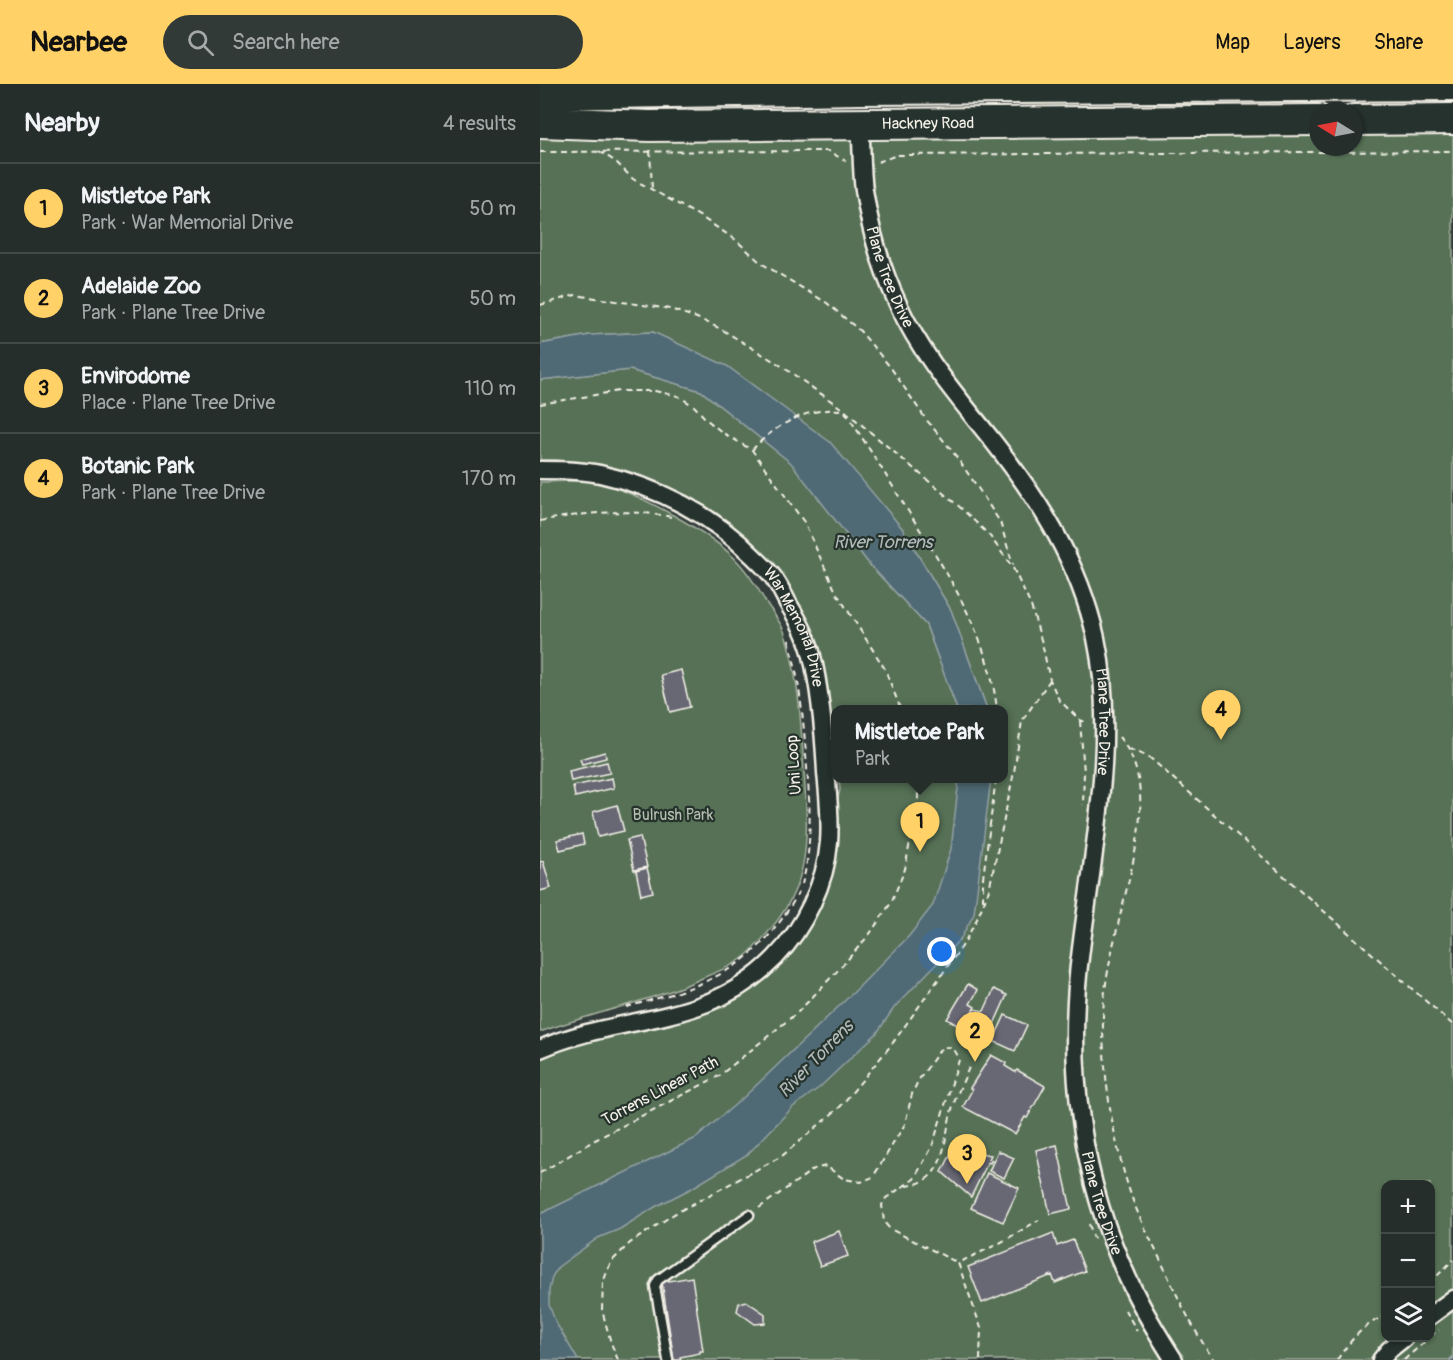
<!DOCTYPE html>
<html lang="en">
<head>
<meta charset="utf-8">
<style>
  :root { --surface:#262e2c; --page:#323a38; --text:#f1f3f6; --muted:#a4a8a9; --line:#424a48; --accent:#ffd166 }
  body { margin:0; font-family:Pangolin,sans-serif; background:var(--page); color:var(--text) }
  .controls { position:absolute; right:18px; bottom:18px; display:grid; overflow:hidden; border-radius:12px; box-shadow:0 2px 4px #0004 }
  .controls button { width:54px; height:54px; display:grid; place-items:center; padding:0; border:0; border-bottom:2px solid var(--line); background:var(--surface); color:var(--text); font:30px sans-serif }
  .compass { position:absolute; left:769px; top:18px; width:54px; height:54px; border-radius:50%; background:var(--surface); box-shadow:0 2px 4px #0004; rotate:280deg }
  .you { position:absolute; left:402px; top:868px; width:21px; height:21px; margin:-15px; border:4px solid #fff; border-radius:50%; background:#1a73e8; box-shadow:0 0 0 9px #1a73e833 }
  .badge { display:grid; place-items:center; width:39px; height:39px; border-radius:50%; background:var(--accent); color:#111; font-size:20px; font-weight:700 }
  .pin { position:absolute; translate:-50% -50px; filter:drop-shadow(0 2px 3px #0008) }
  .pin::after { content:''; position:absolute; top:32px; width:21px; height:18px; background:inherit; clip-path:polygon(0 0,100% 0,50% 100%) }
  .popup { position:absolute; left:291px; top:621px; width:177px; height:78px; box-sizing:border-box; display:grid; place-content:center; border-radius:12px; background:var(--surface); filter:drop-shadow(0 2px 4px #0005); font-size:20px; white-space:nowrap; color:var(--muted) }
  .popup b { font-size:22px; color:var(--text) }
  .popup::after { content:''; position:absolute; left:50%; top:100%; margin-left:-12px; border:12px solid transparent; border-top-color:var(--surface) }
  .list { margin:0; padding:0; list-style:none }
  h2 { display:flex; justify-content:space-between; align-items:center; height:78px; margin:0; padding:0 24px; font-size:26px }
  h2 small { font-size:20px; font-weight:400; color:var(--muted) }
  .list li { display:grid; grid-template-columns:39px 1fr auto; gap:18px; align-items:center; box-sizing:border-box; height:90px; padding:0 24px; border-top:2px solid var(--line) }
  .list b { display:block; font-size:22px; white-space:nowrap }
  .list p { margin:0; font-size:20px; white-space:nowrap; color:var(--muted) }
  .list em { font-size:20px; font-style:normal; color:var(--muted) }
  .icon { flex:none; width:33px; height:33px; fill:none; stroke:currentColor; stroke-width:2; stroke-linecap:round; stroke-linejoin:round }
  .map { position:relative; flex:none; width:913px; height:1276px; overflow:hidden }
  header { display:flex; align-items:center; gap:36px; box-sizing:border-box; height:84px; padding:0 30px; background:var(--accent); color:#111 }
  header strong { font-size:28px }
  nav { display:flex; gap:33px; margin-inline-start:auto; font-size:21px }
  .search { width:420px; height:54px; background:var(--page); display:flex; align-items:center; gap:15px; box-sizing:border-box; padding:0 21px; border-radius:33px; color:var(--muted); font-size:22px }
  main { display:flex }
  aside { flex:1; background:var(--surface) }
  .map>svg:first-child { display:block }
  .green { fill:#577157; stroke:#a6b1a0; stroke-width:1.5; fill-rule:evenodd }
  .water { fill:#506a75; stroke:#92a0a3; stroke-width:1.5 }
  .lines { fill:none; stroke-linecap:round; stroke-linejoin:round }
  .stream { stroke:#92a0a3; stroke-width:4.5 }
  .building { fill:#676774; stroke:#f4f1e8; stroke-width:1.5 }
  .lane-casing { stroke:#f4f1e8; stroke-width:13 }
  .street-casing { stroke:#f4f1e8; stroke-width:21 }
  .highway-casing { stroke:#f4f1e8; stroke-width:34 }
  .path { stroke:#f4f1e8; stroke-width:2; stroke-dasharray:6 4.5; stroke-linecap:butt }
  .lane { stroke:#26332d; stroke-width:8 }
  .street { stroke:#26332d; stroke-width:16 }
  .highway { stroke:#26332d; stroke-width:30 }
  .labels { text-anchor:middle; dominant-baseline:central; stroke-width:4.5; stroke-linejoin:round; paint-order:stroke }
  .street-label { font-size:16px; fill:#f4f1e8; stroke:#26332d }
  .park-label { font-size:16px; fill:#b5beae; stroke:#26332d }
  .water-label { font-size:18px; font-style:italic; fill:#b2bbba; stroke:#26332d }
</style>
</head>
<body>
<header>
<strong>Nearbee</strong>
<div class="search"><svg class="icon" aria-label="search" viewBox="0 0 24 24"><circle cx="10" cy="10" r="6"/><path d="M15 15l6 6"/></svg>Search here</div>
<nav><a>Map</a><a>Layers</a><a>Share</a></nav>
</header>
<main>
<aside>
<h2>Nearby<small>4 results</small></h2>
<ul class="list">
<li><span class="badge">1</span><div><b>Mistletoe Park</b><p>Park · War Memorial Drive</p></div><em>50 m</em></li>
<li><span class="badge">2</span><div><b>Adelaide Zoo</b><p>Park · Plane Tree Drive</p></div><em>50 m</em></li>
<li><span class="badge">3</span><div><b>Envirodome</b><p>Place · Plane Tree Drive</p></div><em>110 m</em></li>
<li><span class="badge">4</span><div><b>Botanic Park</b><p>Park · Plane Tree Drive</p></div><em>170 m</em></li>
</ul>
</aside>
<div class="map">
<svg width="913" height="1276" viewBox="0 0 913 1276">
  <rect width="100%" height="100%" fill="#333d3b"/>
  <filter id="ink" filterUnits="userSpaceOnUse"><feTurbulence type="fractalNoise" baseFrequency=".0167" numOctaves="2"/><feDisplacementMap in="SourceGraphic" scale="12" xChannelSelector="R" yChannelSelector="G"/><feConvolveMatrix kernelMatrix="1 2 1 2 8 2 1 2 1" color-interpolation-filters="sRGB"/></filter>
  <g filter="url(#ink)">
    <path class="green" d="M 814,43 L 913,43 L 913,1276 L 0,1276 L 0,971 L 14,965 L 146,932 L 258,858 L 300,706 L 299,695 L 464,694 L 464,626 L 447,625 L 411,526 L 362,444 L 113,248 L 50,251 L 0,260 L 0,51 L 778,44 L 778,63 L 814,63 ZM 846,1100 L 890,1100 L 890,1254 L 846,1254 Z
      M 90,286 L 161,307 L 252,379 L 330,481 L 386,541 L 417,625 L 296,626 L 296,667 L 293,643 L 287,636 L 277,569 L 202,452 L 42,379 L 16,376 L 0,376 L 0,296 Z
      M 0,398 C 18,398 41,395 59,399 C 98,409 173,449 199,479 C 210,491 219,506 227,520 C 233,528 240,538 244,547 C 259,589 261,642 264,686 C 269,767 272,806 210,868 C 199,879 182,886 167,892 C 114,917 55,928 0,948 Z"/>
    <path class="water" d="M 113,248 L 187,282 L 290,358 L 362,444 L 411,526 L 447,625 L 417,625 L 386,541 L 330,481 L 251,379 L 161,307 L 90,286 L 0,296 L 0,260 L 50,251 Z
      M 419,695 L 451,695 L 434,830 L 421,854 L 354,924 L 337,949 L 280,1003 L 253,1023 L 208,1070 L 152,1104 L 115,1123 L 80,1145 L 58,1154 L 18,1183 L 12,1193 L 9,1206 L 9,1221 L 16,1239 L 38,1276 L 0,1276 L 0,1130 L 156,1054 L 204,1013 L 317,905 L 369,852 L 393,821 L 411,765 Z"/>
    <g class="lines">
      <path class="stream" d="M 911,1276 L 913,1274"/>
    </g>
    <path class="building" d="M 141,586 L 150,623 L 130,628 L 121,591 Z
      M 65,668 L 66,674 L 42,680 L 40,675 Z
      M 67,678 L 70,689 L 31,697 L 29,687 Z
      M 72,694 L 74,704 L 35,713 L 33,702 Z
      M 77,721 L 84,747 L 58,753 L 53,728 Z
      M 42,750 L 44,760 L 20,766 L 17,756 Z
      M 100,753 L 107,783 L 94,786 L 87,756 Z
      M 3,777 L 11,804 L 0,807 L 0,778 Z
      M 107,784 L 113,808 L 101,811 L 96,787 Z
      M 428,900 L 438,906 L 430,920 L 435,923 L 422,944 L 407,935 Z
      M 454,905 L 467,911 L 446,958 L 433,951 L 435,947 L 424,941 L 434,925 L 444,927 Z
      M 465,931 L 487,941 L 475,967 L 453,957 Z
      M 451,971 L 466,979 L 465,982 L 475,988 L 477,986 L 505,1002 L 487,1034 L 485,1033 L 475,1050 L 423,1023 L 432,1006 L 430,1004 Z
      M 517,1061 L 531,1125 L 510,1130 L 496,1066 Z
      M 414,1064 L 451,1071 L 449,1075 L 452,1076 L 450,1079 L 448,1078 L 431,1113 L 402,1088 Z
      M 458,1067 L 474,1074 L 464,1094 L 449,1087 Z
      M 447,1089 L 479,1104 L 463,1138 L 431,1124 Z
      M 299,1147 L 308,1172 L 280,1182 L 271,1158 Z
      M 513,1149 L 517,1162 L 533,1156 L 545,1187 L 515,1199 L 512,1191 L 442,1219 L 428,1183 Z
      M 152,1193 L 163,1267 L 160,1267 L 160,1269 L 140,1273 L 141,1276 L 134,1276 L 122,1198 Z
      M 206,1217 L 225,1230 L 225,1239 L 215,1240 L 197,1227 L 199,1219 Z"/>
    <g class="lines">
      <g class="lane-casing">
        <path id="lane" d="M 128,1276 L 115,1202 L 118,1196 L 209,1131"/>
      </g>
      <g class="street-casing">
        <g id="street">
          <path id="s1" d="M 320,39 C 322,61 321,84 324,106 C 330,145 341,184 358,220 C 381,271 418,313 452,356 C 500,417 539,478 556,554 C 577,651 553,767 541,865 C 525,982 541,1101 594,1207 C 606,1231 620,1254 634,1276"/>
          <path id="s2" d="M 0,386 C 20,386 41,386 60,390 C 118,403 173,431 214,473 C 220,479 228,486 233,493 C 240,502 244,512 249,521 C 259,537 268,554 272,572 C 281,609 284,650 286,688 C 288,711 291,734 289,758 C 286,799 264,844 235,874 C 167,944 82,929 0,965"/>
          <path d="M 890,1232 L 913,1215"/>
          <path d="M 841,1276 L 849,1266 L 864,1254"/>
        </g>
      </g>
      <g class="highway-casing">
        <g id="highway">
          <path d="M 0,10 L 320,5 L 913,1"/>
          <path d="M 814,36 L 913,35"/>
          <path id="s3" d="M 0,38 L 109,42 L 778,36"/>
        </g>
      </g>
      <path class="path" d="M 110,66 L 112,105
        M 59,67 L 76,78 L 93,95 L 161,133 L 196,156 L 221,179 L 287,219 L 320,247 L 351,284 L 385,334 L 413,368 L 436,401 L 460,438 L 473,481
        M 0,68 L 288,67 L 306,77
        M 338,78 L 357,71 L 913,67
        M 0,221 L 35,211 L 130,225 L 157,234 L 181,245 L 240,281 L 304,326 L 422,425 L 449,451 L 473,484 L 491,522 L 502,559 L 510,596 L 519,616 L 540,636 L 548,639
        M 0,320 L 79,307 L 115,307 L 138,312 L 154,322 L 167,336 L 183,349 L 212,366 L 264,438 L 296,508 L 345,585 L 361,626
        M 305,328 C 326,359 345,390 365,422 C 404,484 449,550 457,626
        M 212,366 C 235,341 267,323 302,326
        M 0,437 C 42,429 89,424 131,433
        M 249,556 C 259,593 263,632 266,670 C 269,712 274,759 262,800
        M 540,637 L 544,688 L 543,721
        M 579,653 C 621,703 590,785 578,841 C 570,874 562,910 563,944 C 564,998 573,1055 589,1105 C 598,1134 614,1161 626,1188 C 640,1218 655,1249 674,1276
        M 589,665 L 609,673 L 913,941
        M 443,816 L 443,794 L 456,694
        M 86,923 C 168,901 215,886 259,808
        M 0,1089 L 55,1056 L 179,992 L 258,928 L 302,882 L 329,851 L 351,819 L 365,785 L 378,714 L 377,694
        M 366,1102 C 406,1098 403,1059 411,1029 C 415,1013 424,996 430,981
        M 219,1124 L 274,1085 L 286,1082 L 304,1095 L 321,1098 L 333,1093 L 365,1040 L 372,1010 L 378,997 L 402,963 C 413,963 416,966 419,976 L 392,1063 L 374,1095 L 346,1114 L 342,1121 L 344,1138 L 350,1145 L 418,1179
        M 549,1140 L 554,1155
        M 890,1199 L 913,1176
        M 585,1226 L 597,1247
        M 890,1252 L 899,1246
        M 78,1276 L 71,1259 L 62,1226 L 63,1198 L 71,1178 L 90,1159 L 134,1130 L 242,1072 L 300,1023 L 352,960 L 423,861 L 437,835 L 449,806 L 474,688 L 482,637 L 510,596
        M 440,1276 L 441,1244 L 418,1179 L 458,1160 L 499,1136
        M 797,1276 C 809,1258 824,1239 846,1232
        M 864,1276 L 889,1254"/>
      <use href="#lane" class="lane"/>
      <use href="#street" class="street"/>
      <use href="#highway" class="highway"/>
    </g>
  </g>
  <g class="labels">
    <g class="street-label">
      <text stroke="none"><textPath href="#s3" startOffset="388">Hackney Road</textPath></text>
      <text stroke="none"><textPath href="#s1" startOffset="158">Plane Tree Drive</textPath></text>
      <text stroke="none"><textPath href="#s2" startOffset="320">War Memorial Drive</textPath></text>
      <text stroke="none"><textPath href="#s1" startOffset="662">Plane Tree Drive</textPath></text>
      <text transform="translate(254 681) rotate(-94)">Uni Loop</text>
      <text transform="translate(120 1007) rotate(-28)">Torrens Linear Path</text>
      <text stroke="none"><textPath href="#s1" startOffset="1148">Plane Tree Drive</textPath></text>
    </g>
    <g class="park-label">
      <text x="133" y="731">Bulrush Park</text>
    </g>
    <g class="water-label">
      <text x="343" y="458">River Torrens</text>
      <text transform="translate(276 975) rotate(-46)">River Torrens</text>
    </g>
  </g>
</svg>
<div class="controls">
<button>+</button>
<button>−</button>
<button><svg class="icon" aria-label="layers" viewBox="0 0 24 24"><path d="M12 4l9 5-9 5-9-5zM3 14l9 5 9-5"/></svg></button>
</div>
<svg class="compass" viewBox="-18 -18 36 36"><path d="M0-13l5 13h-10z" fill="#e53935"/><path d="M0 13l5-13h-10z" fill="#a4a8a9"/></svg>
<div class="you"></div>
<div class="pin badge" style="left:380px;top:768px">1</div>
<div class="popup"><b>Mistletoe Park</b>Park</div>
<div class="pin badge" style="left:435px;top:978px">2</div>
<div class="pin badge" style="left:427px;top:1100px">3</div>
<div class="pin badge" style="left:681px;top:656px">4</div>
</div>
</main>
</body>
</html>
